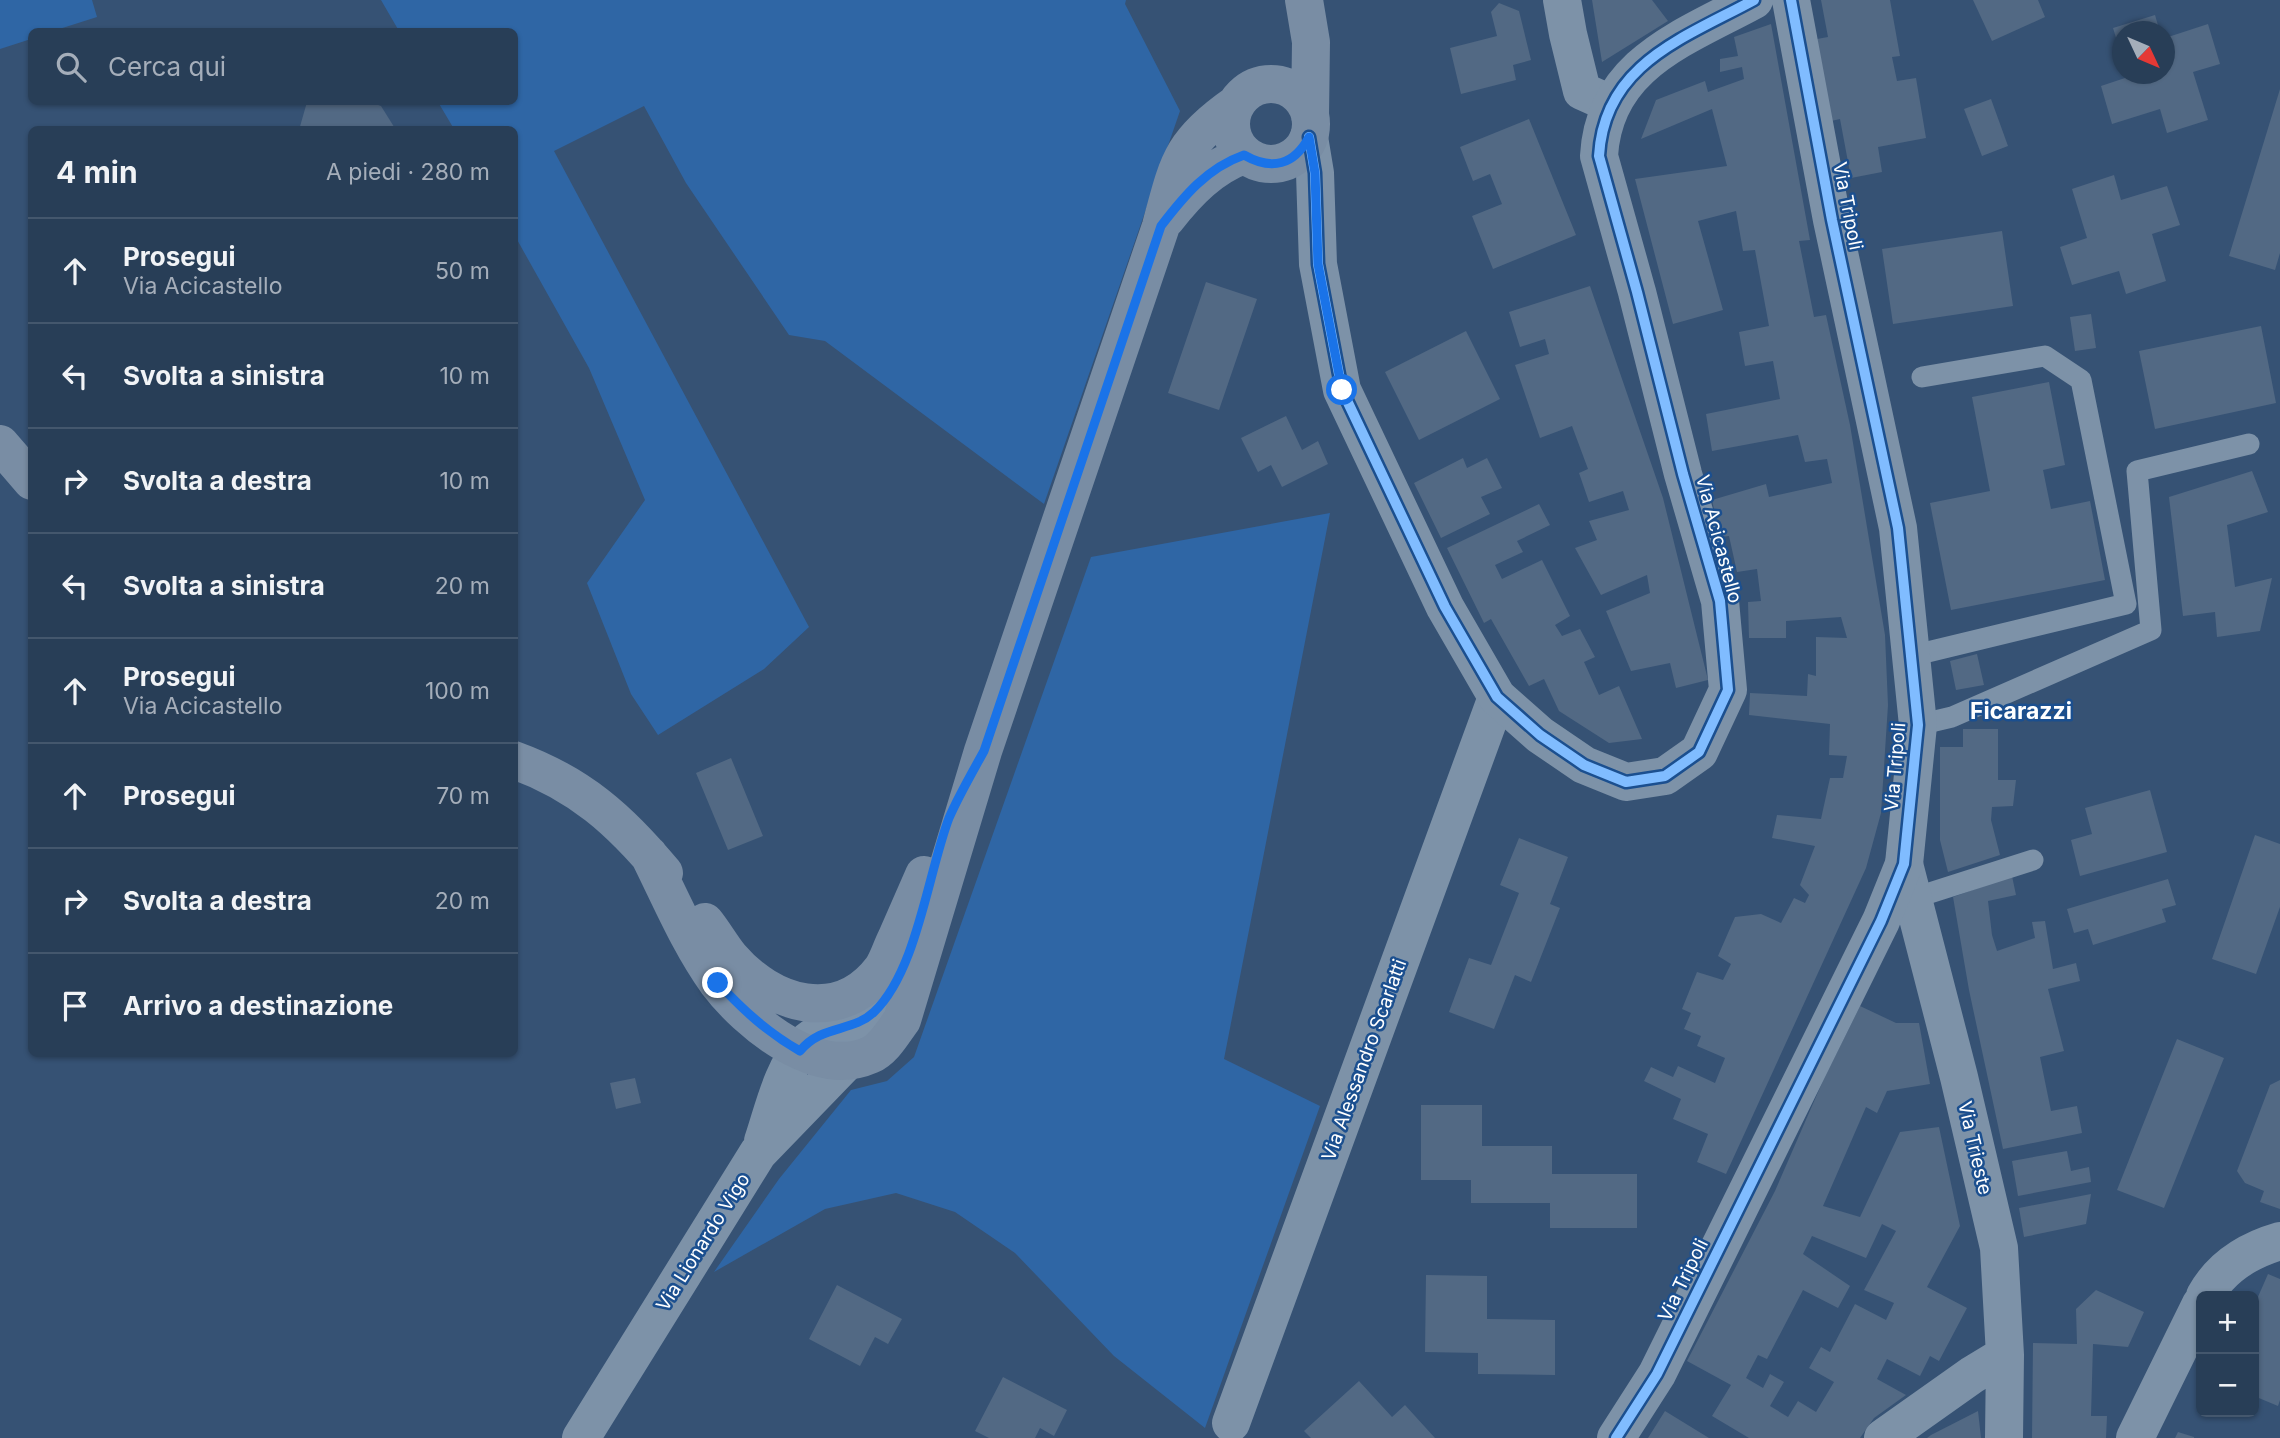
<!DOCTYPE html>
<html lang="it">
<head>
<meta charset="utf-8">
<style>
  :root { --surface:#283e57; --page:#30455d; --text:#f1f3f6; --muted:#a5aeba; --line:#44576d }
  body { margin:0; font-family:Inter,sans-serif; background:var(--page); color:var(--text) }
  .controls { position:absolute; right:21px; bottom:21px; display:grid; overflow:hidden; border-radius:10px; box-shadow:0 2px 5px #0004 }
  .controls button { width:63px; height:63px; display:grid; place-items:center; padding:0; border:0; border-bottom:2px solid var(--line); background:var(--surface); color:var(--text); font:35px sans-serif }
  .compass { position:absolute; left:2112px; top:21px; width:63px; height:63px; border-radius:50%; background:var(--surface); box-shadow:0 2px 5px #0004; rotate:134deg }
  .stop { position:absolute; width:21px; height:21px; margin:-16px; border:5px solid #1a73e8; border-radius:50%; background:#fff }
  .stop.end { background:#1a73e8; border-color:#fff; box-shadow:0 2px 7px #0008 }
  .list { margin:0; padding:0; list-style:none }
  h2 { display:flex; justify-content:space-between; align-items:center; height:91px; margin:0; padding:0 28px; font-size:30px }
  h2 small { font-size:23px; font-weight:400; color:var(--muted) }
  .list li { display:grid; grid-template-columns:46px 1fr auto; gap:21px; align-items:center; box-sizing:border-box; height:105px; padding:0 28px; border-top:2px solid var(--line) }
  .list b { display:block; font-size:26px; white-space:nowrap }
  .list p { margin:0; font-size:23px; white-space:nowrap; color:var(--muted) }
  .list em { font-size:23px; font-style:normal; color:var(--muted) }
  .icon { flex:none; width:38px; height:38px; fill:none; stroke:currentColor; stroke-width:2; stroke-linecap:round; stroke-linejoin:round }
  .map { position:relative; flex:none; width:2280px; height:1438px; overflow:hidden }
  .search { position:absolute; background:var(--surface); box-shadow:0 2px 5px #0004; left:28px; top:28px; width:490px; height:77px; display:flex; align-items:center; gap:18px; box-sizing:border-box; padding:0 24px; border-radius:10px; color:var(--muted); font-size:26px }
  .panel { position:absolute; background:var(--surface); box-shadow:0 2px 5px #0004; left:28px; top:126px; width:490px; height:931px; border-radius:10px }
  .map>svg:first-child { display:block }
  .green { fill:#2f66a5 }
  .building { fill:#526984; fill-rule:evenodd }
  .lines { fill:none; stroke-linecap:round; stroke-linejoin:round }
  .service { stroke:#7d92a8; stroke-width:21 }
  .minor { stroke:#7d92a8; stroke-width:38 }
  .tertiary { stroke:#7d92a8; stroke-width:38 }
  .secondary { stroke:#798da4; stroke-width:38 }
  .cycleway-casing { stroke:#1b4f8f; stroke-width:15 }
  .cycleway { stroke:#80bcff; stroke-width:10 }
  .route { stroke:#1a73e8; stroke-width:9 }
  .labels { text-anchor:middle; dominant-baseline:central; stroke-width:5; stroke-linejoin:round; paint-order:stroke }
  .street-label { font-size:19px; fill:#fff; stroke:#1b4f8f }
  .quarter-label { font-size:23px; font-weight:bold; fill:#fff; stroke:#1b4f8f }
</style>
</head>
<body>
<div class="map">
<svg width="2280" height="1438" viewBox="0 0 2280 1438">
  <rect width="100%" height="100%" fill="#365274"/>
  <path class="green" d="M 0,0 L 92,0 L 97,17 L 53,31 L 32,32 L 31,39 L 0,49 Z
    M 381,0 L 1126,0 L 1125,4 L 1180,111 L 1044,504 L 825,341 L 789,335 L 686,183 L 644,106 L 554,151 L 809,627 L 764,669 L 658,735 L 631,694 L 587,583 L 645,500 L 589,368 L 515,236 L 514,130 L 454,129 L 438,102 L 514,102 L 514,32 L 399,31 Z
    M 1330,513 L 1224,1059 L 1320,1106 L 1205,1428 L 1114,1356 L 1015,1253 L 955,1212 L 896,1193 L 825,1209 L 714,1272 L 779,1179 L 851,1090 L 887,1081 L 914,1057 L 1091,557 Z"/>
  <path class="building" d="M 1592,0 L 1652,0 L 1668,21 L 1602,62 Z
    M 1821,0 L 1890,0 L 1900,56 L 1892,57 L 1897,81 L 1916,78 L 1926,138 L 1878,147 L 1882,172 L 1851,178 L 1840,119 L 1831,121 L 1817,39 L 1828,37 Z
    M 1973,0 L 2038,0 L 2045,17 L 1992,41 Z
    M 1499,3 L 1519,11 L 1531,60 L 1513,65 L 1516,80 L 1461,94 L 1450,48 L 1497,36 L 1491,12 Z
    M 2155,15 L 2160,32 L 2122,32 L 2122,57 L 2113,28 Z
    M 1771,24 L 1810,240 L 1799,241 L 1814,317 L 1826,315 L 1850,425 L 1885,635 L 1888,705 L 1881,813 L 1866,868 L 1726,1174 L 1697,1162 L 1708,1134 L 1673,1119 L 1681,1099 L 1644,1081 L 1651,1067 L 1673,1077 L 1678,1066 L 1715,1083 L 1725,1058 L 1697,1046 L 1701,1036 L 1684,1029 L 1691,1013 L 1682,1009 L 1697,972 L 1723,980 L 1731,964 L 1718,956 L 1735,917 L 1761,914 L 1781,923 L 1794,898 L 1805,903 L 1809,895 L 1800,885 L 1815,846 L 1772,838 L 1777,815 L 1821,819 L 1830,778 L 1843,778 L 1847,756 L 1829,755 L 1830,724 L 1749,715 L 1750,693 L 1807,696 L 1808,674 L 1816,676 L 1816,637 L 1847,638 L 1841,617 L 1786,621 L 1786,638 L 1749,638 L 1748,602 L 1761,601 L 1757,569 L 1737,572 L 1729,536 L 1720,537 L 1712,500 L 1766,484 L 1769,497 L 1832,483 L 1827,459 L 1805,462 L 1798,435 L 1712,451 L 1706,414 L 1780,399 L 1773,361 L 1745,366 L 1739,332 L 1769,326 L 1755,250 L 1743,251 L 1736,211 L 1698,221 L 1723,310 L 1673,324 L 1635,179 L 1727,166 L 1712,109 L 1641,139 L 1656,100 L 1705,81 L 1708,92 L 1744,79 L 1742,67 L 1720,72 L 1720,59 L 1738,56 L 1734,37 Z
    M 2208,24 L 2220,64 L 2193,72 L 2208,120 L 2167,133 L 2160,109 L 2112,124 L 2101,86 L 2128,77 L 2127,74 L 2165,74 L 2165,38 Z
    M 2280,89 L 2280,253 L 2275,270 L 2229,256 Z
    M 1991,99 L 2008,146 L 1982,156 L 1964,109 Z
    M 307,102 L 370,102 L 381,106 L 396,130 L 299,130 Z
    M 1529,119 L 1576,235 L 1493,269 L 1472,216 L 1502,204 L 1490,174 L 1473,181 L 1460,147 Z
    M 2114,175 L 2121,200 L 2167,186 L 2180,225 L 2152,234 L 2166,281 L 2126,294 L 2119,271 L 2072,285 L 2060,247 L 2087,238 L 2072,189 Z
    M 2002,231 L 2013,306 L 1893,324 L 1882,249 Z
    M 1206,282 L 1257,299 L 1219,410 L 1168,393 Z
    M 1590,286 L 1663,498 L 1708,680 L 1676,688 L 1670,663 L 1631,671 L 1606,611 L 1650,593 L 1647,575 L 1601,595 L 1575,548 L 1597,540 L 1589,521 L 1629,510 L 1623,491 L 1589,502 L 1579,473 L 1588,469 L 1572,426 L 1540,438 L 1515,365 L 1549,354 L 1545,339 L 1520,347 L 1509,312 Z
    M 2091,314 L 2096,348 L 2075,351 L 2070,317 Z
    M 2261,326 L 2276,403 L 2155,429 L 2139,351 Z
    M 1466,331 L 1500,399 L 1419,440 L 1385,372 Z
    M 2049,382 L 2065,465 L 2043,470 L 2051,509 L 2090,501 L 2105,580 L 1951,610 L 1930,503 L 1990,491 L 1972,397 Z
    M 1286,416 L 1302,450 L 1318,441 L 1328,464 L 1282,487 L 1271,465 L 1258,472 L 1241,438 Z
    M 1463,458 L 1467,468 L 1487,458 L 1502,488 L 1481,497 L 1490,514 L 1441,538 L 1414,483 Z
    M 2252,471 L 2268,512 L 2227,525 L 2235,587 L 2272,578 L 2260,631 L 2217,637 L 2215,612 L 2183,616 L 2169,497 Z
    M 1539,504 L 1550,525 L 1517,541 L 1523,552 L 1495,565 L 1502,579 L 1542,560 L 1570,616 L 1555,625 L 1562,636 L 1580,629 L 1595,657 L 1584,662 L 1599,695 L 1619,686 L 1642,739 L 1609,743 L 1559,711 L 1544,679 L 1529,686 L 1491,619 L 1484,623 L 1447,548 Z
    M 1977,654 L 1984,685 L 1956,690 L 1950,661 Z
    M 1963,729 L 1998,729 L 1998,780 L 2016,780 L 2013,806 L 1992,807 L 1991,820 L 2000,855 L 1948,872 L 1940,840 L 1940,747 L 1963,747 Z
    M 731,758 L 763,836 L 728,850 L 696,773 Z
    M 2150,790 L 2167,852 L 2080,876 L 2071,840 L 2092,834 L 2085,808 Z
    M 2255,835 L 2280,844 L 2280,907 L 2256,974 L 2212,959 Z
    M 1519,838 L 1568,857 L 1550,904 L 1560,908 L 1531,982 L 1515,975 L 1494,1029 L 1449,1012 L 1469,958 L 1491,965 L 1519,893 L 1500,885 Z
    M 2012,876 L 2016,895 L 1988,901 L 1992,935 L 1997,951 L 2035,938 L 2032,922 L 2045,921 L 2053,969 L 2076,963 L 2080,981 L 2048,989 L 2064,1051 L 2040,1057 L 2051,1111 L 2077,1106 L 2082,1133 L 2003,1149 L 1969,990 L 1953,897 Z
    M 2168,879 L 2176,905 L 2162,909 L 2166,922 L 2093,945 L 2088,929 L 2074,933 L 2067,909 Z
    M 1860,1006 L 1896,1023 L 1919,1023 L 1930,1084 L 1887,1091 L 1877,1113 L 1866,1107 L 1823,1206 L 1860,1217 L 1900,1132 L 1939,1127 L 1960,1226 L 1927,1287 L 1967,1308 L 1939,1361 L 1930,1356 L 1920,1376 L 1887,1359 L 1877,1379 L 1906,1395 L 1874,1418 L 1860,1438 L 1749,1438 L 1712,1416 L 1731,1385 L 1687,1361 L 1775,1191 L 1822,1083 ZM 1882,1224 L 1896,1231 L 1864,1290 L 1894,1303 L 1886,1320 L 1855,1304 L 1830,1352 L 1821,1347 L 1809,1368 L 1834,1382 L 1816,1412 L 1798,1401 L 1788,1417 L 1770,1406 L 1784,1382 L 1770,1374 L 1763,1388 L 1746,1378 L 1758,1355 L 1767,1359 L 1803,1290 L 1838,1308 L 1850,1286 L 1803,1254 L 1812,1236 L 1866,1258 Z
    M 2177,1039 L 2224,1058 L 2164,1208 L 2117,1190 Z
    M 635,1078 L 641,1103 L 616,1109 L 610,1083 Z
    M 2280,1080 L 2280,1209 L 2260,1202 L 2264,1191 L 2245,1183 L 2237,1171 L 2270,1085 Z
    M 1421,1105 L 1482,1105 L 1482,1146 L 1552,1146 L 1552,1174 L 1637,1174 L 1637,1228 L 1550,1228 L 1550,1203 L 1471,1203 L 1471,1180 L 1421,1180 Z
    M 2067,1151 L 2071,1171 L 2089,1167 L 2091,1182 L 2018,1196 L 2012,1161 Z
    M 2091,1194 L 2086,1224 L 2024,1237 L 2019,1208 Z
    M 2268,1274 L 2280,1279 L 2280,1400 L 2278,1406 L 2254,1396 L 2254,1306 Z
    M 1426,1275 L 1487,1276 L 1487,1319 L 1555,1320 L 1555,1375 L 1478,1374 L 1478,1353 L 1425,1352 Z
    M 837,1285 L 902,1319 L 888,1344 L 875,1337 L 860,1366 L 809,1339 Z
    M 2096,1290 L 2144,1312 L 2128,1347 L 2093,1344 L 2091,1416 L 2107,1416 L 2106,1438 L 2032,1438 L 2033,1343 L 2077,1344 L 2076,1309 Z
    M 1003,1377 L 1067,1410 L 1054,1436 L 1040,1428 L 1035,1438 L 989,1438 L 975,1431 Z
    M 1359,1381 L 1392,1417 L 1405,1405 L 1435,1438 L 1311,1438 L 1304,1431 Z
    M 1665,1411 L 1709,1438 L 1648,1438 Z
    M 1978,1411 L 1981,1438 L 1927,1438 L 1931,1435 Z
    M 2178,1432 L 2194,1437 L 2194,1438 L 2175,1438 Z"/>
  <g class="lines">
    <path class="service" d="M 1911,656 L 2126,604 L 2081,380 L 2045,356 L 1922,377
      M 1918,725 L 1952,717 L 2151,630 L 2137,471 L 2249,444
      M 1914,898 L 2033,860"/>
    <path class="minor" d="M 1562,0 L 1568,34 L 1582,91 L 1611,104
      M 1904,864 L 1959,1077 L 1999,1248 L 2005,1355 L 2004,1438
      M 2205,1296 C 2221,1267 2249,1250 2280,1241
      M 1231,1423 L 1497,697
      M 1883,1438 L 1972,1375 L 2005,1355
      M 2135,1438 L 2201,1304"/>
    <path class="tertiary" d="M 1309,137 L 1315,173 L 1318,264 L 1342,390 L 1445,607 L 1497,697 L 1540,735 L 1584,765 L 1626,782 L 1665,776 L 1699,752 L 1728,690 L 1720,601 L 1683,474 L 1637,292 L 1599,156 C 1604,64 1684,38 1754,0
      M 763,1141 C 774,1108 782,1069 806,1043 C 819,1029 840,1031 856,1024 C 886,1010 903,972 913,941
      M 581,1438 L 758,1153 L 846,1062
      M 1616,1438 L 1657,1374 L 1881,921 L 1904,864 L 1918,725 L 1911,656 L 1898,528 L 1832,220 L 1791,0"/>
    <path class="secondary" d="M 1304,0 L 1311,42 L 1310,116
      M1231 124a40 40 0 1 1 80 0a40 40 0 1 1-80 0Z
      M 1166,219 C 1188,191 1211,167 1244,155
      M 0,444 L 32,481
      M 514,760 C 580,784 620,820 664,873
      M 649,855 C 670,897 689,943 717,982 C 748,1023 816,1079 870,1055 C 884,1049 893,1032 902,1020 L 983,751 L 1161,226 C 1178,163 1180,143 1236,104
      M 705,922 C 714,933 721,946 730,957 C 771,1005 839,1026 882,969 C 888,960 891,949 896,939 C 905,918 915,896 924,875"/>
    <g class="cycleway-casing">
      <path id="cycleway" d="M 1309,137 L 1315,173 L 1318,264 L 1342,390 L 1445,607 L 1497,697 L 1540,735 L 1584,765 L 1626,782 L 1665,776 L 1699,752 L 1728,690 L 1720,601 L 1683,474 L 1637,292 L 1599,156 C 1604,64 1684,38 1754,0
        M 1616,1438 L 1657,1374 L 1881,921 L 1904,864 L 1918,725 L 1911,656 L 1898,528 L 1832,220 L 1791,0"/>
    </g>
    <use href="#cycleway" class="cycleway"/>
  </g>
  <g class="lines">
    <path class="route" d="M 718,983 C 743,1010 767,1032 800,1051 C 822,1024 852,1033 874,1012 C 917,971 928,873 949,818 C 959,795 972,773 984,751 L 1161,226 C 1184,196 1207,168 1244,155 C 1272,171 1294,165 1309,137 L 1315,173 L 1318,264 L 1342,390"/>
  </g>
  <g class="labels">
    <g class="street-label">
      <text transform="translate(1848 206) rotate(79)">Via Tripoli</text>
      <text transform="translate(1719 539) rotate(75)">Via Acicastello</text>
      <text transform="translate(1895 767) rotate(-85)">Via Tripoli</text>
      <text transform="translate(1364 1060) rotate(-70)">Via Alessandro Scarlatti</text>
      <text transform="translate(1975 1148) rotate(77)">Via Trieste</text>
      <text transform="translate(703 1242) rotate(-58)">Via Lionardo Vigo</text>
      <text transform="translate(1683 1280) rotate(-64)">Via Tripoli</text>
    </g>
    <g class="quarter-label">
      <text x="2021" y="711">Ficarazzi</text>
    </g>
  </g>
</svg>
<div class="controls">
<button>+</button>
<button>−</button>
</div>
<svg class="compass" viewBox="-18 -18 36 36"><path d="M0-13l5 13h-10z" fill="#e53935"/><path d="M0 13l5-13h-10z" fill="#a5aeba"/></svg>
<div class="stop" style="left:1342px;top:390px"></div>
<div class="stop end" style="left:718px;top:983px"></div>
<div class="search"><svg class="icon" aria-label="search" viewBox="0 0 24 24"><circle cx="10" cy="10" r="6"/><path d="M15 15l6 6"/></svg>Cerca qui</div>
<section class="panel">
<h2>4 min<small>A piedi · 280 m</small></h2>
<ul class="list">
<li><svg class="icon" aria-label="ahead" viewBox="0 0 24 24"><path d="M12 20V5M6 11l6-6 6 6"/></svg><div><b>Prosegui</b><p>Via Acicastello</p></div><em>50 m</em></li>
<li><svg class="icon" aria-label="left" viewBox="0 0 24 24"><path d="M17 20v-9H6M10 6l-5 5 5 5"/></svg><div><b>Svolta a sinistra</b></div><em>10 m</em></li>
<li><svg class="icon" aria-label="right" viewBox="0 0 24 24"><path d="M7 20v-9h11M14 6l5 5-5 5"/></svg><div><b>Svolta a destra</b></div><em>10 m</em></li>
<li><svg class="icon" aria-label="left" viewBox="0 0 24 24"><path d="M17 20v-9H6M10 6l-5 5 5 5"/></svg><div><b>Svolta a sinistra</b></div><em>20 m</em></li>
<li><svg class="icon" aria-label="ahead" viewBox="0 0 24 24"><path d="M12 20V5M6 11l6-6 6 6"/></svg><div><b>Prosegui</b><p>Via Acicastello</p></div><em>100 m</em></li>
<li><svg class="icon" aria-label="ahead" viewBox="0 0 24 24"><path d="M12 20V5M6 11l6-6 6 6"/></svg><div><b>Prosegui</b></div><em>70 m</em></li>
<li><svg class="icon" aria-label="right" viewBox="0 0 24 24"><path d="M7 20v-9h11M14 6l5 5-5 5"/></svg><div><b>Svolta a destra</b></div><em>20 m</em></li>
<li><svg class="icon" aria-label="arrive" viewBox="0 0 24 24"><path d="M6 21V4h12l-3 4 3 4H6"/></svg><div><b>Arrivo a destinazione</b></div></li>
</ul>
</section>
</div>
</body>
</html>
